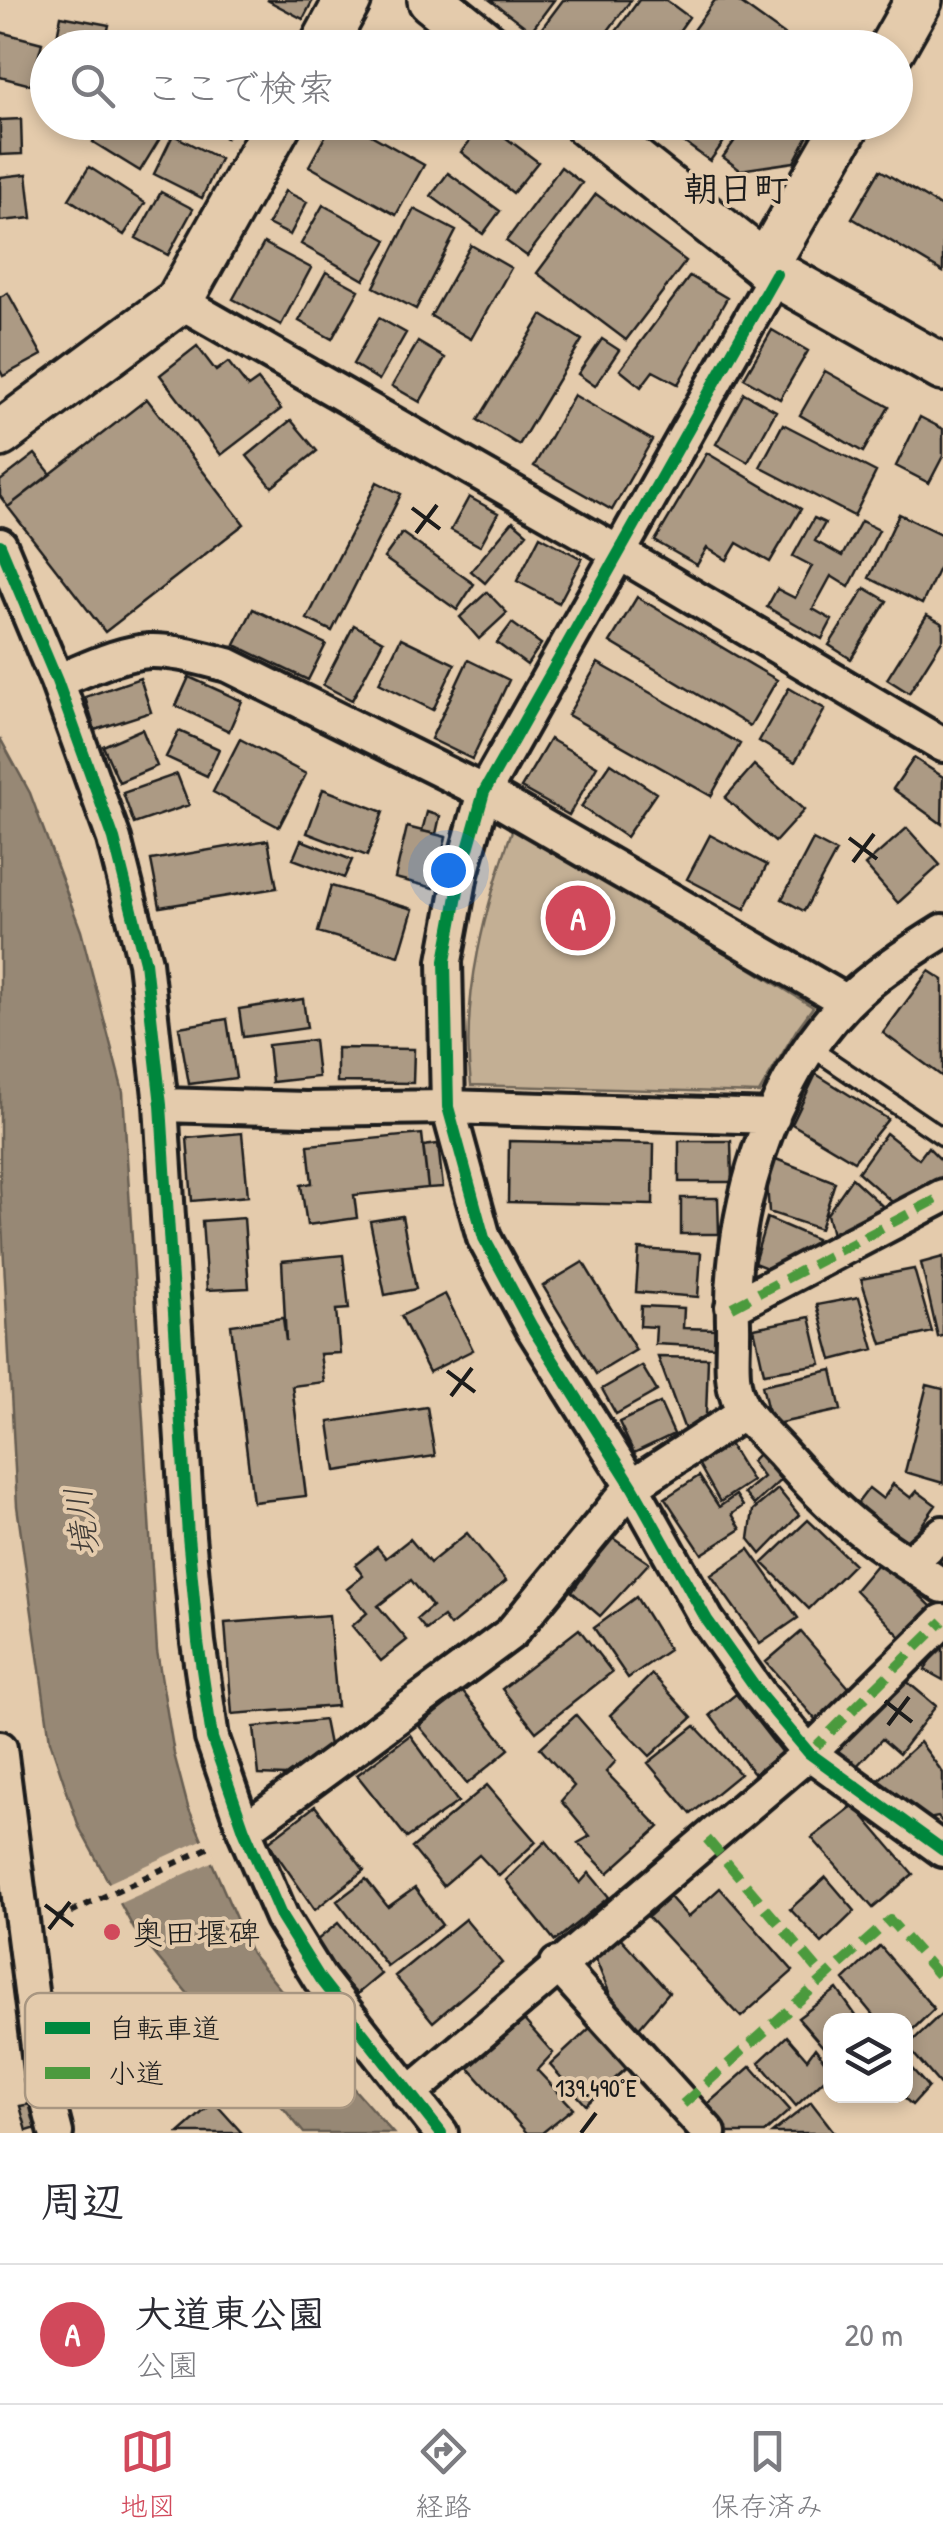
<!DOCTYPE html>
<html lang="ja">
<head>
<meta charset="utf-8">
<style>
  :root { --surface:#fff; --page:#f2f2f3; --text:#2b2b33; --muted:#7c7c81; --line:#e1e1e2; --accent:#d1495b }
  body { margin:0; font-family:"Patrick Hand","Klee One",sans-serif; background:var(--page); color:var(--text) }
  .controls { position:absolute; right:30px; bottom:30px; display:grid; overflow:hidden; border-radius:20px; box-shadow:0 5px 15px #0003 }
  .controls button { width:90px; height:90px; display:grid; place-items:center; padding:0; border:0; border-bottom:2px solid var(--line); background:var(--surface); color:var(--text); font:50px sans-serif }
  .you { position:absolute; left:448px; top:870px; width:35px; height:35px; margin:-25px; border:8px solid #fff; border-radius:50%; background:#1a73e8; box-shadow:0 0 0 15px #1a73e833 }
  .badge { display:grid; place-items:center; width:65px; height:65px; border-radius:50%; background:var(--accent); color:#fff; font-size:32px; font-weight:700 }
  .pin { position:absolute; translate:-50% -50%; border:5px solid #fff; box-shadow:0 2px 10px #0006 }
  .list { margin:0; padding:0; list-style:none }
  h2 { display:flex; justify-content:space-between; align-items:center; height:130px; margin:0; padding:0 40px; font-size:42px }
  h2 small { font-size:32px; font-weight:400; color:var(--muted) }
  .list li { display:grid; grid-template-columns:65px 1fr auto; gap:30px; align-items:center; box-sizing:border-box; height:140px; padding:0 40px; border-top:2px solid var(--line) }
  .list b { display:block; font-size:38px; white-space:nowrap }
  .list p { margin:0; font-size:32px; white-space:nowrap; color:var(--muted) }
  .list em { font-size:32px; font-style:normal; color:var(--muted) }
  .icon { flex:none; width:55px; height:55px; fill:none; stroke:currentColor; stroke-width:2; stroke-linecap:round; stroke-linejoin:round }
  .map { position:relative; flex:none; width:943px; height:2133px; overflow:hidden }
  .search { position:absolute; background:var(--surface); box-shadow:0 5px 15px #0003; left:30px; right:30px; top:30px; height:110px; display:flex; align-items:center; gap:25px; box-sizing:border-box; padding:0 35px; border-radius:55px; color:var(--muted); font-size:38px }
  .sheet { height:270px; background:var(--surface) }
  nav { display:flex; justify-content:space-around; align-items:center; box-sizing:border-box; height:140px; border-top:2px solid var(--line); background:var(--surface); font-size:28px; color:var(--muted) }
  nav a { display:grid; justify-items:center; gap:5px }
  nav .on { color:var(--accent) }
  .map>svg:first-child { display:block }
  .green { fill:#c3af94; stroke:#706658; stroke-width:2.5 }
  .water { fill:#978875; stroke:#665d51; stroke-width:2.5 }
  .pier { fill:#e4cbac }
  .building { fill:#ac9a84; stroke:#1c1c1c; stroke-width:2.5 }
  .lines { fill:none; stroke-linecap:round; stroke-linejoin:round }
  .lane-casing { stroke:#1c1c1c; stroke-width:22 }
  .street-casing { stroke:#1c1c1c; stroke-width:40 }
  .secondary-casing { stroke:#1c1c1c; stroke-width:52 }
  .path { stroke:#1c1c1c; stroke-width:6; stroke-dasharray:8 8; stroke-linecap:butt }
  .lane { stroke:#e4cbac; stroke-width:15 }
  .street { stroke:#e4cbac; stroke-width:32 }
  .secondary { stroke:#e4cbac; stroke-width:45 }
  .quiet { stroke:#4c9a3e; stroke-width:10; stroke-dasharray:20 10; stroke-linecap:butt }
  .cycleway-casing { stroke:#e4cbac; stroke-width:19 }
  .cycleway { stroke:#00873e; stroke-width:12 }
  .ticks { fill:none; stroke:#1c1c1c; stroke-width:4 }
  .poi-dot { fill:#d1495b; stroke:#e4cbac; stroke-width:4 }
  .labels { text-anchor:middle; dominant-baseline:central; stroke-width:8; stroke-linejoin:round; paint-order:stroke }
  .poi-label { font-size:32px; fill:#1c1c1c; stroke:#e4cbac; text-anchor:start }
  .neighbourhood-label { font-size:35px; font-weight:bold; fill:#1c1c1c; stroke:#e4cbac }
  .water-label { font-size:35px; font-style:italic; fill:#413c37; stroke:#e4cbac }
  .key { fill:#e4cbac; stroke:#a89681; stroke-width:2.5 }
  .key-label { font-size:28px; fill:#1c1c1c }
  .ticks-label { font-size:25px; text-anchor:middle; fill:#1c1c1c; stroke:#e4cbac; stroke-width:8; stroke-linejoin:round; paint-order:stroke }
</style>
</head>
<body>
<div class="map">
<svg width="943" height="2133" viewBox="0 0 943 2133">
  <rect width="100%" height="100%" fill="#e4cbac"/>
  <filter id="ink" filterUnits="userSpaceOnUse"><feTurbulence type="fractalNoise" baseFrequency=".01" numOctaves="2"/><feDisplacementMap in="SourceGraphic" scale="20" xChannelSelector="R" yChannelSelector="G"/><feConvolveMatrix kernelMatrix="1 2 1 2 8 2 1 2 1" color-interpolation-filters="sRGB"/></filter>
  <g filter="url(#ink)">
    <path class="green" d="M 515,822 L 813,1007 L 797,1029 L 759,1093 L 471,1085 C 460,997 486,904 515,822 Z"/>
    <path class="water" d="M 0,738 L 30,793 L 81,931 L 123,1092 L 157,1651 L 174,1754 L 188,1807 L 251,1953 L 285,1995 L 315,2045 L 393,2133 L 304,2133 L 134,1929 L 79,1827 L 50,1741 L 17,1506 L 0,1186 Z"/>
    <path class="pier" d="M 206,1838 L 216,1860 L 116,1905 L 106,1884 Z"/>
    <path class="building" d="M 267,0 L 313,0 L 303,19 Z
      M 490,0 L 554,0 L 531,31 Z
      M 563,0 L 631,0 L 595,48 L 552,48 L 536,36 Z
      M 639,0 L 666,0 L 689,17 L 667,48 L 604,48 Z
      M 715,0 L 736,0 L 796,43 L 793,48 L 680,48 Z
      M 61,16 L 109,25 L 104,48 L 55,48 Z
      M 0,32 L 42,43 L 31,85 L 0,77 Z
      M 21,119 L 22,154 L 0,155 L 0,120 Z
      M 105,122 L 131,122 L 159,140 L 140,171 L 93,142 Z
      M 198,122 L 235,122 L 226,138 Z
      M 333,122 L 348,122 L 424,165 L 396,215 L 309,166 Z
      M 485,122 L 538,162 L 513,193 L 461,152 Z
      M 656,122 L 738,122 L 710,161 Z
      M 748,122 L 815,122 L 794,162 L 740,170 L 723,157 Z
      M 173,135 L 220,159 L 202,198 L 154,174 Z
      M 89,167 L 145,203 L 124,235 L 69,199 Z
      M 561,167 L 582,183 L 527,256 L 506,241 Z
      M 880,170 L 943,208 L 943,272 L 852,218 Z
      M 448,173 L 500,211 L 483,234 L 431,196 Z
      M 27,174 L 32,218 L 0,221 L 0,177 Z
      M 285,191 L 307,202 L 290,235 L 268,224 Z
      M 161,192 L 193,209 L 168,255 L 136,238 Z
      M 596,194 L 686,261 L 626,340 L 537,273 Z
      M 323,205 L 387,240 L 364,280 L 301,244 Z
      M 414,209 L 456,231 L 416,309 L 374,287 Z
      M 264,243 L 311,268 L 281,325 L 233,299 Z
      M 471,245 L 511,268 L 471,339 L 431,316 Z
      M 326,272 L 359,290 L 332,339 L 299,321 Z
      M 690,276 L 727,298 L 678,384 L 653,371 L 641,387 L 620,370 Z
      M 8,293 L 42,355 L 3,376 L 0,370 L 0,297 Z
      M 542,315 L 582,340 L 519,445 L 478,420 Z
      M 379,318 L 406,333 L 379,380 L 353,364 Z
      M 772,330 L 808,351 L 780,399 L 744,378 Z
      M 602,339 L 619,350 L 595,386 L 578,374 Z
      M 418,342 L 445,358 L 420,402 L 392,386 Z
      M 197,346 L 216,371 L 228,362 L 248,387 L 258,380 L 281,409 L 221,455 L 160,375 Z
      M 825,371 L 889,407 L 863,452 L 800,415 Z
      M 744,393 L 776,411 L 748,462 L 716,444 Z
      M 574,395 L 652,440 L 612,510 L 534,466 Z
      M 147,399 L 244,524 L 105,632 L 8,507 Z
      M 920,417 L 943,429 L 943,456 L 929,483 L 896,466 Z
      M 291,420 L 317,451 L 272,487 L 247,456 Z
      M 783,424 L 876,472 L 854,516 L 760,467 Z
      M 707,453 L 801,509 L 770,562 L 737,543 L 727,560 L 707,548 L 697,565 L 655,541 Z
      M 35,454 L 51,474 L 8,507 L 0,496 L 0,481 Z
      M 377,482 L 401,494 L 332,631 L 307,619 Z
      M 469,497 L 498,513 L 480,546 L 451,530 Z
      M 899,514 L 943,535 L 943,560 L 922,604 L 869,578 Z
      M 814,518 L 825,523 L 815,541 L 842,556 L 861,521 L 879,530 L 849,587 L 831,576 L 813,609 L 832,620 L 822,639 L 767,607 L 777,589 L 795,598 L 812,566 L 793,556 Z
      M 513,521 L 527,533 L 485,583 L 471,571 Z
      M 402,533 L 474,584 L 457,610 L 384,558 Z
      M 540,536 L 582,559 L 559,603 L 517,581 Z
      M 865,588 L 887,601 L 851,659 L 829,645 Z
      M 487,592 L 507,613 L 479,639 L 460,617 Z
      M 637,597 L 777,680 L 750,726 L 610,642 Z
      M 253,609 L 326,644 L 308,680 L 235,645 Z
      M 927,615 L 943,624 L 943,639 L 909,693 L 887,679 Z
      M 512,623 L 541,644 L 527,665 L 497,643 Z
      M 354,625 L 383,641 L 352,700 L 323,685 Z
      M 401,638 L 455,664 L 433,710 L 379,683 Z
      M 468,660 L 509,680 L 472,759 L 431,739 Z
      M 598,663 L 740,744 L 711,796 L 568,715 Z
      M 189,677 L 242,701 L 229,731 L 176,706 Z
      M 140,678 L 151,712 L 95,730 L 85,697 Z
      M 789,688 L 825,709 L 795,762 L 759,741 Z
      M 142,729 L 157,766 L 119,782 L 103,746 Z
      M 179,731 L 219,749 L 207,776 L 166,757 Z
      M 240,739 L 306,774 L 279,827 L 213,792 Z
      M 550,739 L 597,766 L 569,815 L 521,788 Z
      M 914,758 L 943,777 L 942,824 L 893,789 Z
      M 611,763 L 656,793 L 626,837 L 581,807 Z
      M 754,765 L 804,810 L 775,842 L 725,798 Z
      M 177,774 L 189,805 L 134,824 L 123,793 Z
      M 323,789 L 383,812 L 367,856 L 307,833 Z
      M 427,812 L 440,816 L 436,834 L 422,831 Z
      M 407,827 L 446,837 L 434,888 L 395,878 Z
      M 907,828 L 940,865 L 898,903 L 865,865 Z
      M 710,835 L 767,865 L 745,909 L 687,879 Z
      M 268,840 L 277,888 L 160,907 L 151,860 Z
      M 301,840 L 352,860 L 344,878 L 293,859 Z
      M 813,840 L 836,852 L 804,911 L 782,899 Z
      M 331,886 L 413,909 L 399,956 L 318,932 Z
      M 929,971 L 943,980 L 943,1077 L 883,1033 Z
      M 303,999 L 307,1028 L 243,1037 L 239,1009 Z
      M 227,1019 L 236,1078 L 189,1084 L 179,1027 Z
      M 314,1040 L 318,1077 L 272,1082 L 268,1045 Z
      M 337,1048 L 414,1049 L 413,1083 L 337,1082 Z
      M 816,1074 L 888,1119 L 854,1161 L 792,1124 Z
      M 242,1133 L 248,1196 L 192,1201 L 187,1138 Z
      M 886,1133 L 919,1159 L 928,1147 L 943,1162 L 943,1185 L 899,1208 L 858,1172 Z
      M 422,1134 L 428,1188 L 354,1195 L 357,1218 L 307,1225 L 301,1185 L 312,1183 L 308,1145 Z
      M 509,1141 L 654,1144 L 653,1205 L 508,1202 Z
      M 679,1141 L 731,1141 L 732,1182 L 679,1182 Z
      M 438,1144 L 443,1187 L 428,1188 L 423,1146 Z
      M 776,1159 L 835,1182 L 820,1229 L 769,1212 L 767,1183 Z
      M 852,1178 L 890,1213 L 840,1244 L 832,1235 L 827,1214 Z
      M 681,1198 L 718,1198 L 719,1234 L 681,1234 Z
      M 402,1216 L 416,1289 L 385,1295 L 370,1221 Z
      M 244,1218 L 249,1288 L 207,1290 L 202,1221 Z
      M 767,1218 L 816,1239 L 809,1260 L 782,1274 L 754,1263 Z
      M 639,1249 L 701,1253 L 698,1297 L 636,1292 Z
      M 343,1255 L 349,1309 L 336,1310 L 340,1353 L 320,1354 L 324,1382 L 292,1386 L 306,1496 L 253,1502 L 231,1325 L 283,1318 L 286,1341 L 282,1261 Z
      M 943,1257 L 943,1336 L 938,1337 L 921,1263 Z
      M 583,1262 L 636,1350 L 596,1374 L 543,1286 Z
      M 914,1269 L 932,1332 L 882,1344 L 861,1279 Z
      M 445,1294 L 473,1350 L 429,1372 L 401,1316 Z
      M 859,1297 L 874,1349 L 832,1360 L 817,1305 Z
      M 641,1306 L 684,1308 L 683,1328 L 716,1329 L 715,1347 L 655,1344 L 656,1327 L 640,1326 Z
      M 810,1317 L 821,1364 L 764,1373 L 754,1328 Z
      M 658,1357 L 708,1358 L 706,1416 L 685,1430 Z
      M 642,1366 L 657,1391 L 616,1414 L 602,1389 Z
      M 832,1370 L 841,1410 L 771,1425 L 762,1385 Z
      M 927,1385 L 943,1389 L 943,1483 L 905,1472 Z
      M 660,1403 L 674,1434 L 634,1453 L 619,1422 Z
      M 427,1407 L 435,1456 L 336,1471 L 329,1422 Z
      M 729,1444 L 752,1481 L 720,1502 L 698,1463 Z
      M 763,1449 L 785,1476 L 754,1505 L 744,1493 L 763,1477 L 751,1461 Z
      M 699,1476 L 719,1507 L 736,1495 L 743,1506 L 732,1514 L 741,1529 L 702,1554 L 665,1498 Z
      M 893,1484 L 911,1498 L 917,1491 L 936,1505 L 906,1547 L 853,1509 L 869,1488 L 883,1499 Z
      M 778,1489 L 799,1515 L 761,1554 L 749,1539 L 753,1510 Z
      M 808,1520 L 854,1564 L 809,1609 L 763,1563 Z
      M 467,1533 L 506,1581 L 450,1626 L 443,1617 L 426,1630 L 417,1619 L 432,1606 L 411,1580 L 378,1606 L 407,1640 L 381,1661 L 352,1626 L 367,1613 L 347,1589 L 363,1576 L 355,1565 L 377,1547 L 386,1558 L 410,1539 L 430,1563 Z
      M 611,1537 L 649,1563 L 600,1616 L 572,1592 Z
      M 749,1549 L 798,1618 L 760,1644 L 711,1575 Z
      M 882,1558 L 932,1607 L 904,1640 L 855,1590 Z
      M 636,1597 L 669,1650 L 628,1678 L 594,1628 Z
      M 329,1615 L 337,1706 L 232,1714 L 225,1623 Z
      M 579,1629 L 612,1672 L 536,1732 L 502,1689 Z
      M 943,1631 L 943,1680 L 925,1670 Z
      M 801,1632 L 851,1690 L 816,1720 L 766,1662 Z
      M 652,1674 L 692,1718 L 650,1756 L 610,1715 Z
      M 898,1674 L 936,1706 L 899,1754 L 882,1739 L 854,1769 L 829,1744 Z
      M 462,1691 L 509,1749 L 467,1784 L 419,1726 Z
      M 736,1694 L 782,1753 L 754,1774 L 710,1715 Z
      M 576,1715 L 616,1761 L 606,1772 L 659,1827 L 608,1873 L 578,1843 L 590,1836 L 561,1801 L 574,1786 L 540,1748 Z
      M 324,1720 L 329,1745 L 286,1776 L 259,1775 L 254,1727 Z
      M 695,1726 L 740,1774 L 691,1814 L 648,1763 Z
      M 410,1735 L 458,1802 L 407,1838 L 357,1775 Z
      M 920,1742 L 943,1773 L 943,1823 L 938,1817 L 928,1819 L 875,1783 Z
      M 487,1785 L 536,1842 L 499,1876 L 479,1855 L 443,1886 L 412,1848 Z
      M 854,1805 L 913,1874 L 873,1908 L 812,1838 Z
      M 315,1806 L 364,1870 L 315,1910 L 268,1842 Z
      M 546,1841 L 580,1883 L 589,1873 L 609,1897 L 555,1941 L 506,1880 Z
      M 826,1877 L 855,1911 L 822,1943 L 790,1909 Z
      M 366,1879 L 388,1907 L 415,1888 L 442,1925 L 387,1966 L 337,1901 Z
      M 720,1888 L 793,1971 L 741,2017 L 648,1917 L 670,1897 L 688,1917 Z
      M 465,1919 L 502,1963 L 433,2022 L 395,1976 Z
      M 338,1923 L 381,1974 L 357,1994 L 311,1945 Z
      M 618,1935 L 669,1992 L 636,2031 L 618,2014 L 595,1958 Z
      M 880,1946 L 934,2009 L 906,2036 L 906,2020 L 877,2020 L 844,1980 Z
      M 837,1989 L 859,2020 L 830,2020 L 830,2055 L 798,2018 Z
      M 941,2014 L 943,2016 L 943,2088 L 907,2046 Z
      M 524,2020 L 553,2053 L 537,2070 L 573,2108 L 542,2133 L 527,2133 L 469,2068 Z
      M 592,2026 L 629,2066 L 586,2105 L 550,2065 Z
      M 787,2036 L 807,2059 L 815,2048 L 830,2068 L 830,2074 L 796,2106 L 759,2062 Z
      M 906,2062 L 928,2087 L 912,2105 L 902,2096 L 906,2096 Z
      M 751,2066 L 790,2110 L 764,2133 L 724,2133 L 703,2108 Z
      M 214,2102 L 242,2133 L 179,2133 Z
      M 811,2102 L 835,2133 L 772,2133 Z
      M 31,2104 L 37,2128 L 27,2131 L 20,2106 Z"/>
    <g class="lines">
      <g class="lane-casing">
        <path id="lane" d="M 810,1047 L 943,1137"/>
      </g>
      <g class="street-casing">
        <path id="street" d="M 776,274 L 484,792 L 461,874 L 445,961 L 448,1107 L 484,1238 L 532,1327 L 632,1486 L 707,1620 L 761,1696 L 809,1753 L 943,1850
          M 179,301 L 621,554 L 943,745
          M 0,545 L 57,681 L 114,839 L 145,962 L 161,1105 L 188,1536 L 198,1642 L 212,1738 L 244,1830 L 282,1918 L 320,1979 L 441,2133
          M 57,681 C 86,670 118,653 149,651 C 175,650 204,659 228,665 L 484,792 L 847,1002
          M 943,931 C 909,952 874,975 846,1003 C 767,1084 730,1214 733,1324 C 734,1355 727,1385 745,1412 C 755,1426 769,1439 781,1452 C 806,1480 832,1508 862,1531 C 887,1551 916,1568 943,1586
          M 161,1105 L 306,1109 L 448,1107 L 773,1117
          M 732,1307 L 943,1196
          M 909,1563 L 943,1533
          M 0,1748 L 42,2078 L 56,2133
          M 244,1830 L 511,1633 L 632,1486 L 745,1412
          M 557,1964 L 709,2133
          M 409,2094 L 809,1753 L 943,1621"/>
      </g>
      <g class="secondary-casing">
        <path id="secondary" d="M 431,0 L 491,48
          M 322,48 L 348,0
          M 892,48 L 919,0
          M 585,122 L 776,274 L 943,368
          M 765,266 L 848,122
          M 0,434 L 179,301 L 279,122"/>
      </g>
      <path class="path" d="M 56,1919 L 212,1846"/>
      <use href="#lane" class="lane"/>
      <use href="#street" class="street"/>
      <use href="#secondary" class="secondary"/>
      <path class="quiet" d="M 732,1307 L 943,1196
        M 809,1753 L 943,1621
        M 707,1839 L 825,1978
        M 683,2104 L 890,1920 L 943,1980"/>
      <g class="cycleway-casing">
        <path id="cycleway" d="M 776,274 L 484,792 L 461,874 L 445,961 L 448,1107 L 484,1238 L 532,1327 L 632,1486 L 707,1620 L 761,1696 L 809,1753 L 943,1850
          M 0,545 L 57,681 L 114,839 L 145,962 L 161,1105 L 188,1536 L 198,1642 L 212,1738 L 244,1830 L 282,1918 L 320,1979 L 441,2133"/>
      </g>
      <use href="#cycleway" class="cycleway"/>
    </g>
  </g>
  <path class="ticks" d="M 412,508 L 440,529M 416,533 L 437,505M 849,838 L 877,859M 853,862 L 874,834M 447,1371 L 475,1392M 451,1396 L 472,1368M 885,1701 L 912,1722M 888,1725 L 909,1697M 45,1905 L 73,1926M 49,1929 L 70,1902M 581,2133 L 596,2113"/>
  <circle class="poi-dot" cx="112" cy="1932" r="10"/>
  <g class="labels">
    <g class="poi-label">
      <text x="132" y="1932">奥田堰碑</text>
    </g>
    <g class="neighbourhood-label">
      <text x="736" y="188">朝日町</text>
    </g>
    <g class="water-label">
      <text transform="translate(81 1522) rotate(-97)">境川</text>
    </g>
  </g>
  <rect x="25" y="1993" width="330" height="115" rx="15" class="key"/>
  <rect x="45" y="2022" width="45" height="12" fill="#00873e"/>
  <rect x="45" y="2067" width="45" height="12" fill="#4c9a3e"/>
  <g class="key-label">
    <text x="108" y="2038">自転車道</text>
    <text x="108" y="2083">小道</text>
  </g>
  <g class="ticks-label">
    <text x="596" y="2097">139.490°E</text>
  </g>
</svg>
<div class="controls">
<button><svg class="icon" aria-label="layers" viewBox="0 0 24 24"><path d="M12 4l9 5-9 5-9-5zM3 14l9 5 9-5"/></svg></button>
</div>
<div class="you"></div>
<div class="pin badge" style="left:578px;top:918px">A</div>
<div class="search"><svg class="icon" aria-label="search" viewBox="0 0 24 24"><circle cx="10" cy="10" r="6"/><path d="M15 15l6 6"/></svg>ここで検索</div>
</div>
<section class="sheet">
<h2>周辺<small></small></h2>
<ul class="list">
<li><span class="badge">A</span><div><b>大道東公園</b><p>公園</p></div><em>20 m</em></li>
</ul>
</section>
<nav>
<a class="on"><svg class="icon" aria-label="map" viewBox="0 0 24 24"><path d="M3 6l6-2 6 2 6-2v14l-6 2-6-2-6 2zM9 4v14M15 6v14"/></svg>地図</a>
<a><svg class="icon" aria-label="directions" viewBox="0 0 24 24"><path d="M12 3l9 9-9 9-9-9zM9 14v-3h6M13 9l2 2-2 2"/></svg>経路</a>
<a><svg class="icon" aria-label="saved" viewBox="0 0 24 24"><path d="M7 4h10v16l-5-4-5 4z"/></svg>保存済み</a>
</nav>
</body>
</html>
